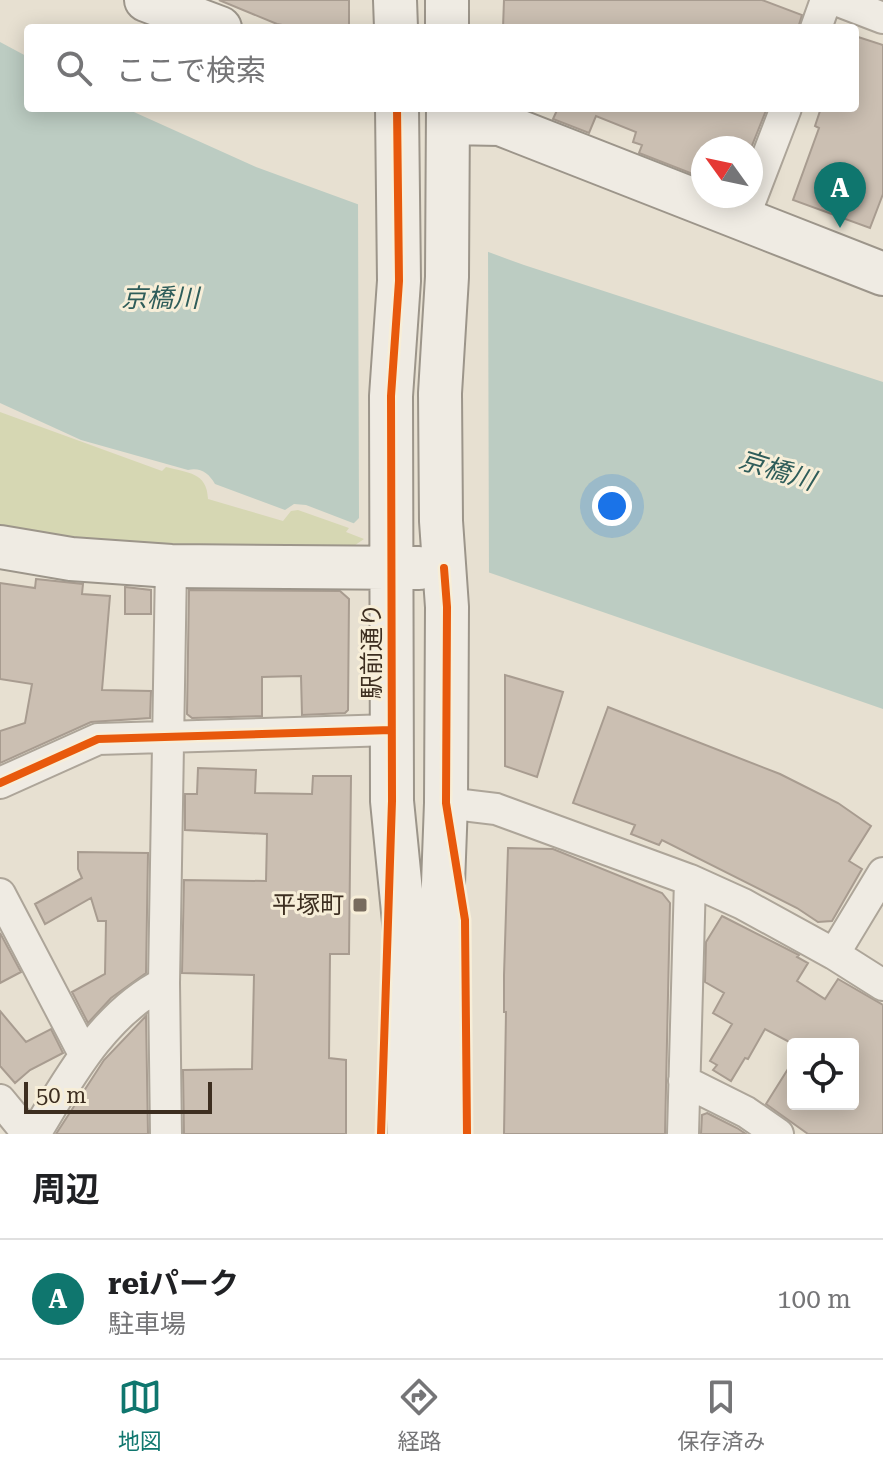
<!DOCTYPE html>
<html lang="ja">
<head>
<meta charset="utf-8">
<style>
  :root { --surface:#fff; --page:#f6f6f6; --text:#202124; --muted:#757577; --line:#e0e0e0; --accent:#0f766e }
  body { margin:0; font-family:"Roboto Serif","Noto Sans JP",serif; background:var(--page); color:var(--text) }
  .controls { position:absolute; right:24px; bottom:24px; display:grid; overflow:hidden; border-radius:8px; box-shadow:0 4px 20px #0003 }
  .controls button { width:72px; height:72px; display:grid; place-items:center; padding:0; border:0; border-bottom:2px solid var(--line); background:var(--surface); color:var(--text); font:40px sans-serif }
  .compass { position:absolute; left:691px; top:136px; width:72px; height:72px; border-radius:50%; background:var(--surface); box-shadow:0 4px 20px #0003; rotate:303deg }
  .scale { position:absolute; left:24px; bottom:20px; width:188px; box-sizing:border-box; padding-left:8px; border:4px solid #3d2e20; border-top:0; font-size:22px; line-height:28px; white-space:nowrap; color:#3d2e20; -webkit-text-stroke:6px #f7eed8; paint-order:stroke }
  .you { position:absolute; left:612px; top:506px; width:28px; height:28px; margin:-20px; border:6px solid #fff; border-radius:50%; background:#1a73e8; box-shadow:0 0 0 12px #1a73e833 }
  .badge { display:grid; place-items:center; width:52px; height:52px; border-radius:50%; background:var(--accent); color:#fff; font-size:26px; font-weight:700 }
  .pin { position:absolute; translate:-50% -66px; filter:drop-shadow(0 2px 4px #0008) }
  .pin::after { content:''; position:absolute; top:42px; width:28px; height:24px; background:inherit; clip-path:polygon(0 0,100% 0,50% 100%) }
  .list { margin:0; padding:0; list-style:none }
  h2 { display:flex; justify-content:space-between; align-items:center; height:104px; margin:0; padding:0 32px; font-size:34px }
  h2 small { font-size:26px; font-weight:400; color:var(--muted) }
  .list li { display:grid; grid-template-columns:52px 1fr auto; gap:24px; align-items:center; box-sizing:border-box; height:120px; padding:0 32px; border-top:2px solid var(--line) }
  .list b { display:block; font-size:30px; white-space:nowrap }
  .list p { margin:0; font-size:26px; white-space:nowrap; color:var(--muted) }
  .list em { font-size:26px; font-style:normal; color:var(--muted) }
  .icon { flex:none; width:44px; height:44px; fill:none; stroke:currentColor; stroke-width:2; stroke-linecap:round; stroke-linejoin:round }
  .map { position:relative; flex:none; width:883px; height:1134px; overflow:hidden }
  .search { position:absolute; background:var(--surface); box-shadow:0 4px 20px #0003; left:24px; right:24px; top:24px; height:88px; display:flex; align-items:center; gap:20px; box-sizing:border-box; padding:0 28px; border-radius:8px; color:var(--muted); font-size:30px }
  .sheet { height:224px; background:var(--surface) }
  nav { display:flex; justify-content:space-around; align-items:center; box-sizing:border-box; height:112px; border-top:2px solid var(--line); background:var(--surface); font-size:22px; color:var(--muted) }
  nav a { display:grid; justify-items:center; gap:4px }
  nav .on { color:var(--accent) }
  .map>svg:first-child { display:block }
  .green { fill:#d6d7b3 }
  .water { fill:#bcccc2 }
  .pier { fill:#e7e0d1 }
  .building { fill:#cbbfb2; stroke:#a89c90; stroke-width:2 }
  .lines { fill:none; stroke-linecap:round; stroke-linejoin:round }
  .street-casing { stroke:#ada599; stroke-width:34 }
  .secondary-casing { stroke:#9c958a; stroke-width:46 }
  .street { stroke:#efebe3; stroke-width:30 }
  .secondary { stroke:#efebe3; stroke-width:42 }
  .cycleway-casing { stroke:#f7eed8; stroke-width:13 }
  .cycleway { stroke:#e8590c; stroke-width:8 }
  .poi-dot { fill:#786c5e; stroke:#f7eed8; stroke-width:3 }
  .labels { text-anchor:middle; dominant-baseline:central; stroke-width:6; stroke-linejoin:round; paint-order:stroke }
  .street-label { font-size:24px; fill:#3d2e20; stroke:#f7eed8 }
  .poi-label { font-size:24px; fill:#3d2e20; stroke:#f7eed8; text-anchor:end }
  .water-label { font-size:26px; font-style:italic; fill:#2f5d5a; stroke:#f7eed8 }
</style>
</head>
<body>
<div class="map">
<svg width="883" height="1134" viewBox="0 0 883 1134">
  <rect width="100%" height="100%" fill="#e7e0d1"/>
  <path class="green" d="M 0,412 L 162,471 L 166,467 C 188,473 207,472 208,499 L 283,521 L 291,511 L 298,510 L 349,528 L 346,532 L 364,539 L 348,550 L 218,551 L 97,542 L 0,527 Z"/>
  <path class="water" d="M 0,42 L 28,57 L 28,108 L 125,108 L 256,167 L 524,265 L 883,382 L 883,709 L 418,548 L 306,505 L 294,504 L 285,510 L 215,484 C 209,473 200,467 188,470 L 81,440 L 0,403 Z"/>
  <path class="pier" d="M 358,200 L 488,248 L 489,578 L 350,527 L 359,518 Z"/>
  <path class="building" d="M 219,0 L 349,0 L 349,28 L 298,28 L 277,24 Z
    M 504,0 L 762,0 L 802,15 L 798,28 L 503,28 Z
    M 855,36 L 883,45 L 883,194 L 870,228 L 793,200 L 819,128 L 815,126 L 821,108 L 855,108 Z
    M 558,108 L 767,108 L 751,148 L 703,148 L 703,178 L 639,153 L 642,145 L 633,142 L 636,132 L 596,116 L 589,133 L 553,119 Z
    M 36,579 L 83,584 L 82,594 L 110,596 L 102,690 L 151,691 L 150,718 L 91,722 L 0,763 L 0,731 L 25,723 L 32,684 L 0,679 L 0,583 L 35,588 Z
    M 125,587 L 151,590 L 151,614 L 125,614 Z
    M 189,590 L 340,591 L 349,599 L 348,710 L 345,713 L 302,715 L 301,676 L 262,677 L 262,716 L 192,718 L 187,714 Z
    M 505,675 L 563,692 L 537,777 L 505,766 Z
    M 608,707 L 780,774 L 838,803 L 871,826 L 849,861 L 862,869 L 832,921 L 818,922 L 797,908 L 662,840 L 659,845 L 631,834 L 635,825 L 573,803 Z
    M 198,768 L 256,770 L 255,793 L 312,794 L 313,776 L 351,776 L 349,954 L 330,954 L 329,1058 L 346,1060 L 346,1134 L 184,1134 L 183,1070 L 252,1069 L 254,975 L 182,973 L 184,880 L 266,881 L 267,834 L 185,830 L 185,794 L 197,794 Z
    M 508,848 L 553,849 L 662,893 L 670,903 L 665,1134 L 504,1134 L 506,1012 L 504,1012 L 504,975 Z
    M 78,852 L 148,853 L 146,973 L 111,998 L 88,1023 L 72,992 L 105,974 L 106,921 L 98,921 L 91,898 L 45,924 L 35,904 L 82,878 L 78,869 Z
    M 722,916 L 799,955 L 797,957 L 808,963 L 797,981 L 825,999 L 838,979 L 883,1005 L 883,1134 L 808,1134 L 766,1104 L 793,1061 L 793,1104 L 853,1104 L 853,1044 L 793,1044 L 765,1029 L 748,1059 L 745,1058 L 731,1081 L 713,1070 L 717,1065 L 710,1061 L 732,1024 L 713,1013 L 724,993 L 705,982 L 706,942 Z
    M 0,933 L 21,972 L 0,983 Z
    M 0,1011 L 26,1042 L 51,1029 L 63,1053 L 30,1070 L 15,1083 L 0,1066 Z
    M 146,1016 L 148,1134 L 56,1134 L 104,1060 Z
    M 707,1113 L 737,1128 L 746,1134 L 701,1134 L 702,1115 Z"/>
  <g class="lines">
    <g class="street-casing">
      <path id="street" d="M 836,0 L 883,18
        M 816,28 L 826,0
        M 743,220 L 786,108
        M 0,783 L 98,739 L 391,730
        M 446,803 L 496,809 L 690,880 L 743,904 L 834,954 L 883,985
        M 0,894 L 84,1054
        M 834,954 L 883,873
        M 684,1081 L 746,1112 L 778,1134
        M 0,1100 L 28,1134
        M 35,1134 C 69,1078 103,1014 164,983
        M 166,1134 L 164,983 L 171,566
        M 683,1134 L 690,880"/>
    </g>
    <g class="secondary-casing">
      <path id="secondary" d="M 146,0 L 220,28
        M 395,0 L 396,28
        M 447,0 L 447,28
        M 397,108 L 399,281 L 391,396 L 392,801 L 405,932 L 409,1009 L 409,1134
        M 448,123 L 500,124 L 883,274
        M 0,547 L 71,559 L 171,566 L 419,568
        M 441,1134 L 442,911 L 446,803 L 447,607 L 441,521 L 440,393 L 447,277 L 448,108"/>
    </g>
    <use href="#street" class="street"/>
    <use href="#secondary" class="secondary"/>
    <g class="cycleway-casing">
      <path id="cycleway" d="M 444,568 L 447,607 L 446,803 L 465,920 L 467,1134
        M 0,783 L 98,739 L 391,730
        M 381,1134 L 392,801 L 391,396 L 399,281 L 397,108"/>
    </g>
    <use href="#cycleway" class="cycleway"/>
  </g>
  <rect class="poi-dot" x="352" y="897" width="16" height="16" rx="4"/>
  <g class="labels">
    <g class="street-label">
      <text transform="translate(372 651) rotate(-90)">駅前通り</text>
    </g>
    <g class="poi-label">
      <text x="344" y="905">平塚町</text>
    </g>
    <g class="water-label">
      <text x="160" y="298">京橋川</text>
      <text transform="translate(777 470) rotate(17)">京橋川</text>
    </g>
  </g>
</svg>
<div class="controls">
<button><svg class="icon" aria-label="locate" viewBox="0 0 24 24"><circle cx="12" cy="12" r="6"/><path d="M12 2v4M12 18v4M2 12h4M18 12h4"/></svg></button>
</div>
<svg class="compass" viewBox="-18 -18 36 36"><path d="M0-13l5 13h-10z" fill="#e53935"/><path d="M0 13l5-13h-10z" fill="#757577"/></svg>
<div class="scale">50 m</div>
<div class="you"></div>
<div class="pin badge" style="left:840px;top:228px">A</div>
<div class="search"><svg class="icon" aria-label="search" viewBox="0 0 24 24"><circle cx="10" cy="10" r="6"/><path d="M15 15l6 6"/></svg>ここで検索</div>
</div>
<section class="sheet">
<h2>周辺<small></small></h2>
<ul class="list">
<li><span class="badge">A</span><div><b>reiパーク</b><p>駐車場</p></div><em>100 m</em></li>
</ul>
</section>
<nav>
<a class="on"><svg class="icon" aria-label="map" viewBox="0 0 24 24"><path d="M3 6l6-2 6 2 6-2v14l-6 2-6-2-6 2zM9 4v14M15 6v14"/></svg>地図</a>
<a><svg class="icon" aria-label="directions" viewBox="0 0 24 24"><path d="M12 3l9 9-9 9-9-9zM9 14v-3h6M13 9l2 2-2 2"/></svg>経路</a>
<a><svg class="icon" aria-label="saved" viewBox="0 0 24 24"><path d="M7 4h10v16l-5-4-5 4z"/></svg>保存済み</a>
</nav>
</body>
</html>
